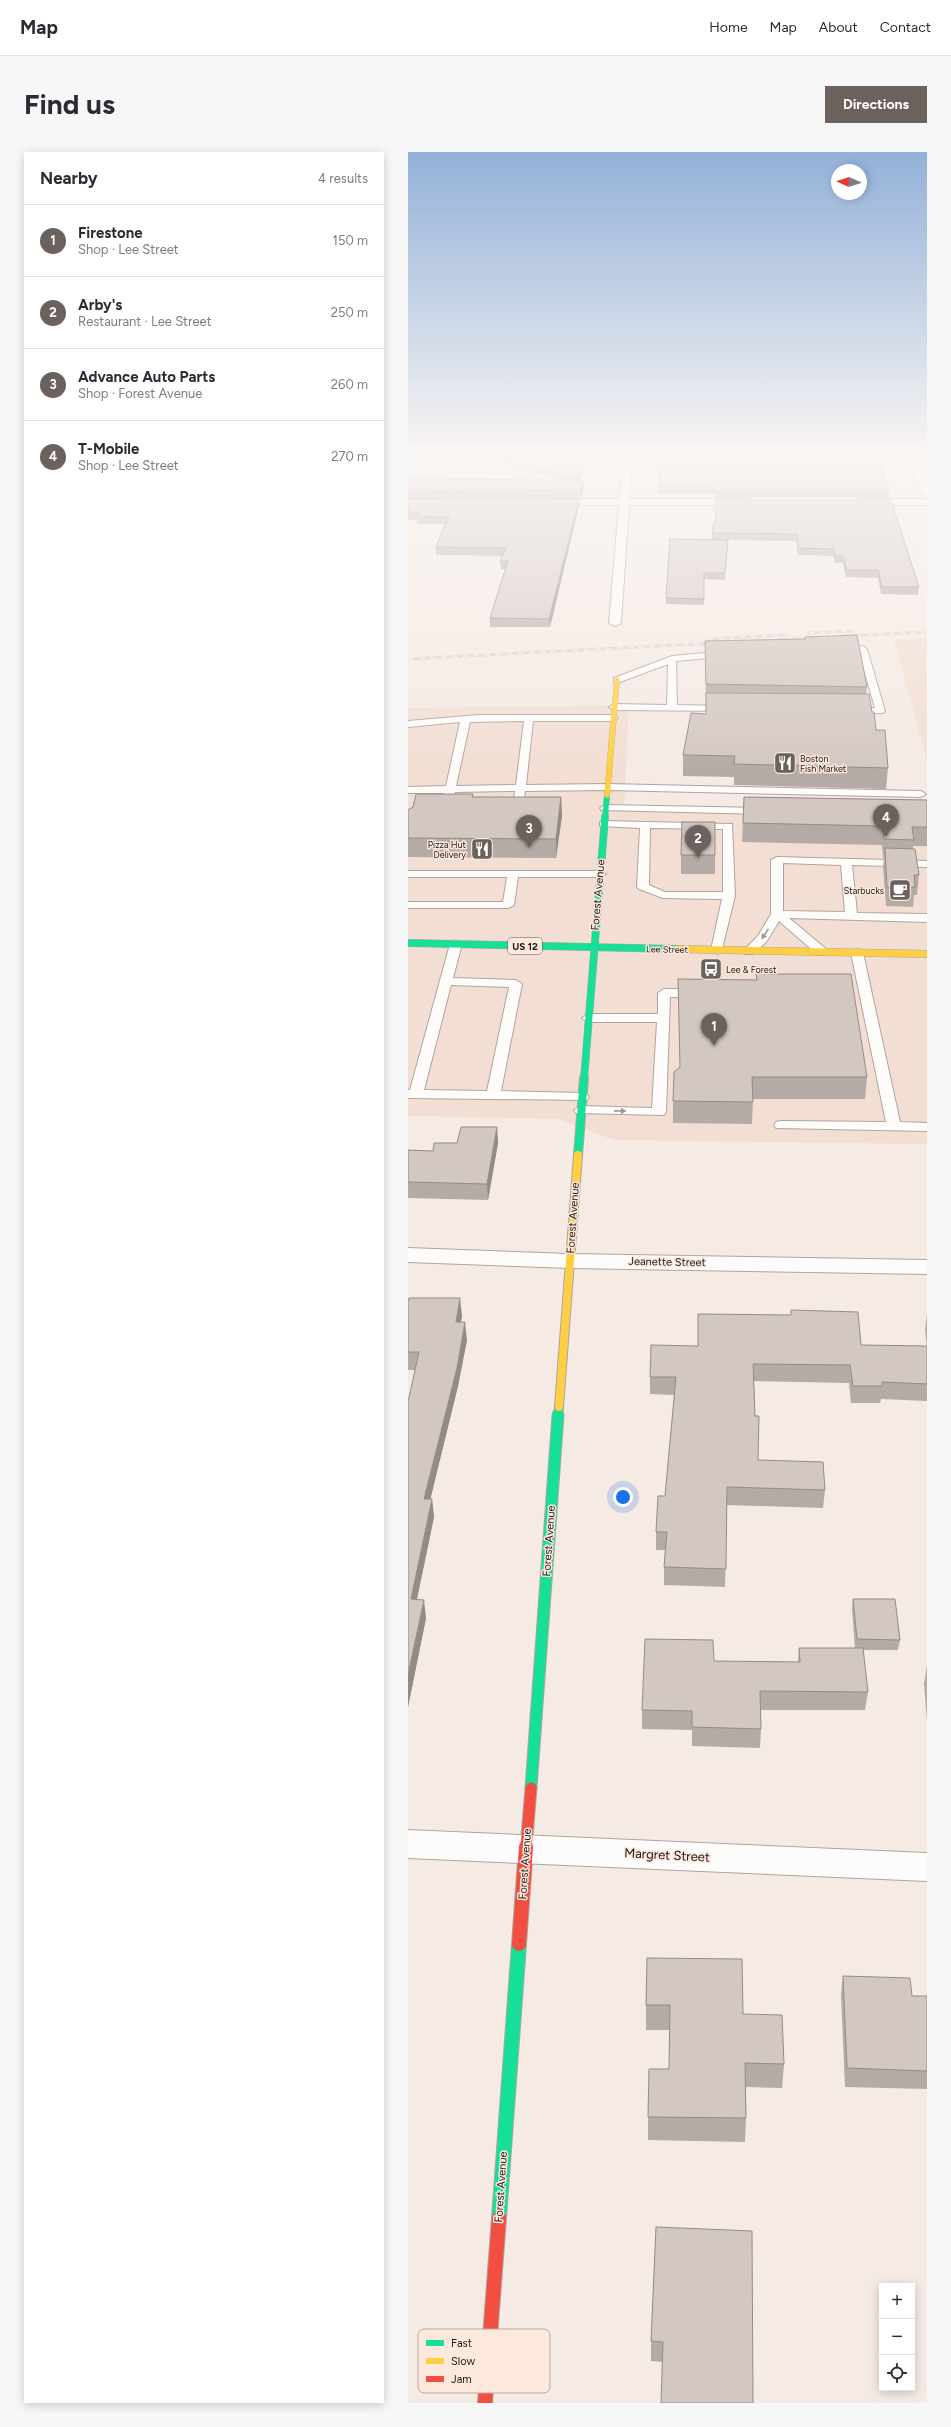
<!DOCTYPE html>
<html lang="en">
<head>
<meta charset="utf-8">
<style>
  :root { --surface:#fff; --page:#f7f7f7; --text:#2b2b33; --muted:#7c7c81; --line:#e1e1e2; --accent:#6b625d }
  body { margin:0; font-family:Figtree,sans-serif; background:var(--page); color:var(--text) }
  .controls { position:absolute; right:12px; bottom:12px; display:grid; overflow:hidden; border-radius:0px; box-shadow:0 2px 10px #0003 }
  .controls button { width:36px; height:36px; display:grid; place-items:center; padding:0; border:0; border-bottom:1px solid var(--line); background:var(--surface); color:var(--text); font:20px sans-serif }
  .compass { position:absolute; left:423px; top:12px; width:36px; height:36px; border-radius:50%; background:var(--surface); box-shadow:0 2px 10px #0003; rotate:273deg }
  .you { position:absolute; left:215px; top:1345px; width:14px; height:14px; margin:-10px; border:3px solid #fff; border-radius:50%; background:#1a73e8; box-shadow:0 0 0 6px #1a73e833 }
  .badge { display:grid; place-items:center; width:26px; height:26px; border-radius:50%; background:var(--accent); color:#fff; font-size:13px; font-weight:700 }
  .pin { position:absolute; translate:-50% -33px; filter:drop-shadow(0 1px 2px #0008) }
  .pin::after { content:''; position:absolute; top:21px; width:14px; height:12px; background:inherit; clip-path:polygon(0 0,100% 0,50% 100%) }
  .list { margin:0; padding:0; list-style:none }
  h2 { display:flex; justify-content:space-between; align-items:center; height:52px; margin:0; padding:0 16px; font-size:17px }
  h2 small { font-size:13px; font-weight:400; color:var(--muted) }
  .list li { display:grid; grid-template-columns:26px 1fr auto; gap:12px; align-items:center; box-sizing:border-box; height:72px; padding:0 16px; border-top:1px solid var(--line) }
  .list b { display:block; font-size:15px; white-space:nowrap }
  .list p { margin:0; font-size:13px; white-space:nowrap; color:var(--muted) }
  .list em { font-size:13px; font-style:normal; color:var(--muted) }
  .icon { flex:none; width:22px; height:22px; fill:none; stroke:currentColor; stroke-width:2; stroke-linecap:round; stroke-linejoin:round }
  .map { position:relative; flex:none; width:519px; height:2251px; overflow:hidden; border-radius:0px }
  header { display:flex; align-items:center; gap:24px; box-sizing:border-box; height:56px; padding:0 20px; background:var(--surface); border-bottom:1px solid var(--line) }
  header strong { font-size:19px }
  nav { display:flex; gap:22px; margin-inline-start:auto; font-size:14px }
  .intro { display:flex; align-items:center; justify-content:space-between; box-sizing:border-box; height:96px; padding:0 24px }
  h1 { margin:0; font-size:28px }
  .button { padding:10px 18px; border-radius:0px; background:var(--accent); color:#fff; font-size:14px; font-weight:700 }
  main { display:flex; gap:24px; padding:0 24px }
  aside { flex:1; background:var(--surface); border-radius:0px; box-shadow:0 2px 10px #0003 }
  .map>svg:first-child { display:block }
  .built { fill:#f2ded3 }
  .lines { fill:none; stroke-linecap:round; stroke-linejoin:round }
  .lane-casing { stroke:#aea5a1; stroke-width:2 }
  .street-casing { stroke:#aea5a1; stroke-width:2 }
  .fast-far4-casing { stroke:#aea5a1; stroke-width:6 }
  .fast-far3-casing { stroke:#aea5a1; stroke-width:8 }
  .fast-far2-casing { stroke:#aea5a1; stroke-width:10 }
  .fast-far1-casing { stroke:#aea5a1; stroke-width:13 }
  .fast-casing { stroke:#aea5a1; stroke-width:16 }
  .slow-far2-casing { stroke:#aea5a1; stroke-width:6 }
  .slow-far1-casing { stroke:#aea5a1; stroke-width:8 }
  .slow-casing { stroke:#aea5a1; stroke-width:10 }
  .jam-far1-casing { stroke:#aea5a1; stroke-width:13 }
  .jam-casing { stroke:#aea5a1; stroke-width:16 }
  .lane { fill:#fefcfb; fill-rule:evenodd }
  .street { fill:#fefcfb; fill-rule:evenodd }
  .fast-far4 { stroke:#16e098; stroke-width:5.5 }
  .fast-far3 { stroke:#16e098; stroke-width:7 }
  .fast-far2 { stroke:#16e098; stroke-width:8 }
  .fast-far1 { stroke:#16e098; stroke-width:11 }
  .fast { stroke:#16e098; stroke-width:14 }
  .slow-far2 { stroke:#ffcf43; stroke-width:5.5 }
  .slow-far1 { stroke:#ffcf43; stroke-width:7 }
  .slow { stroke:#ffcf43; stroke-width:8 }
  .jam-far1 { stroke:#f24e42; stroke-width:11 }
  .jam { stroke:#f24e42; stroke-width:14 }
  .rail-casing { stroke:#d7d4d2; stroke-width:3 }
  .rail { stroke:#fce8dd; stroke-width:2; stroke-dasharray:5.5; stroke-linecap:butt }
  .wall { fill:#b5aba6 }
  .shaded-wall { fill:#948b87 }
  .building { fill:#d3c7c1; stroke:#948b87 }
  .oneway { fill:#9a9694 }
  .labels { text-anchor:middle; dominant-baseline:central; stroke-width:3; stroke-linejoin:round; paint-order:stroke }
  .far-poi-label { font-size:9px; fill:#201915; stroke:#fce8dd; text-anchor:start }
  .far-street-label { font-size:9px; fill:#201915; stroke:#fce8dd }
  .shield { fill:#fce8dd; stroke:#625751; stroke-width:1 }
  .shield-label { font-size:10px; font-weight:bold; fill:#201915 }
  .street-label { font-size:11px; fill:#201915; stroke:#fce8dd }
  .near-street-label { font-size:13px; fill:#201915; stroke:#fce8dd }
  .key { fill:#fce8dd; stroke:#baaaa1; stroke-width:1 }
  .key-label { font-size:11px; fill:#201915 }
</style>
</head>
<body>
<header>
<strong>Map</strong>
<nav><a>Home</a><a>Map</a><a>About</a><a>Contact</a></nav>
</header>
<div class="intro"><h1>Find us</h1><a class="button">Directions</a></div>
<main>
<aside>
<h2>Nearby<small>4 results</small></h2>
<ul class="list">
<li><span class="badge">1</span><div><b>Firestone</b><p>Shop · Lee Street</p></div><em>150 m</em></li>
<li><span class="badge">2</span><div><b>Arby's</b><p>Restaurant · Lee Street</p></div><em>250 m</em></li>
<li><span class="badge">3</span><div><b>Advance Auto Parts</b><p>Shop · Forest Avenue</p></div><em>260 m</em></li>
<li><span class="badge">4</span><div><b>T-Mobile</b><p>Shop · Lee Street</p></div><em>270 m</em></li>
</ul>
</aside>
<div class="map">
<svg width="519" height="2251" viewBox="0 0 519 2251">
  <rect width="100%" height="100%" fill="#f5eae4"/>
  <path class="built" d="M 519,486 L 519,608 L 486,488 Z
    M 221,553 L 216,654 L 519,661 L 519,992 L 206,988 L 150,967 L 0,964 L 0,556 Z"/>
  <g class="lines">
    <g class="lane-casing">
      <path id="lane" d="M 455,494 L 459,497 L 477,559 L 475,561 L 442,562 L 437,559 L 442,556 L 467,556 L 451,500 L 430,501 L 426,498 L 430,495 Z
        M 319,499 L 322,500 L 322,504 L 268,509 L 269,553 L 319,554 L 324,557 L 322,559 L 206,558 L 201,555 L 206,552 L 259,553 L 260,512 L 212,530 L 206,530 L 206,526 L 264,504 Z
        M 71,563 L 205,563 L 210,566 L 205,569 L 125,569 L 118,633 L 199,632 L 513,639 L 518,642 L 513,645 L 199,638 L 117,639 L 116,647 L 111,650 L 106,647 L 107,639 L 47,640 L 45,648 L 40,651 L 35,648 L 36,641 L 0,641 L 0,635 L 38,634 L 52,570 L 0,575 L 0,569 ZM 116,569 L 108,633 L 48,634 L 62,570 Z
        M 197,653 L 356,656 L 361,659 L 356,662 L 193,658 L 192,656 Z
        M 196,669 L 324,672 L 327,744 L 313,801 L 309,802 L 303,798 L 314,747 L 255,746 L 231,737 L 229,735 L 232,676 L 192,674 L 192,670 ZM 242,676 L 315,677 L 315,740 L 257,740 L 241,733 Z
        M 369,705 L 519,709 L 519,715 L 444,713 L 449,761 L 519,762 L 519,770 L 381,766 L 418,797 L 420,800 L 418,803 L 410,803 L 371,769 L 359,789 L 345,802 L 337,802 L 335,799 L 350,784 L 363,762 L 363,708 ZM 375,711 L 433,713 L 437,760 L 375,759 Z
        M 0,719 L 192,719 L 198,722 L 192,725 L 110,725 L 106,753 L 100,756 L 0,756 L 0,750 L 95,750 L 99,725 L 0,725 Z
        M 48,788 L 54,792 L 45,826 L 108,828 L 114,832 L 93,939 L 174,941 L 179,942 L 181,945 L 179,948 L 0,946 L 0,938 L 2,938 L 42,792 ZM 43,833 L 101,835 L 79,939 L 16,938 Z
        M 449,797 L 455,801 L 492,970 L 519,971 L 519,979 L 368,976 L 366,973 L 368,970 L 373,969 L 478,970 L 443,801 Z
        M 256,837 L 293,837 L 299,841 L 293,845 L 262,845 L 258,960 L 256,963 L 168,961 L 166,958 L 173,954 L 244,956 L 249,870 L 180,870 L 174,866 L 180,862 L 250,862 L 250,841 Z"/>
    </g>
    <g class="street-casing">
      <path id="street" d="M 216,304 L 224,304 L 221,347 L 339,347 L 344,350 L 339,353 L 221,353 L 213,471 L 207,474 L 201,471 L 211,353 L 141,353 L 136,350 L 141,347 L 212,347 Z
        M 499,304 L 507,304 L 519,331 L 519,345 L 514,342 Z
        M 519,347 L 519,353 L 453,353 L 448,350 L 453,347 Z
        M 0,1096 L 162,1102 L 519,1108 L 519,1122 L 162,1116 L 0,1110 Z
        M 0,1678 L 519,1701 L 519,1729 L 0,1706 Z"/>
    </g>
    <g class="fast-far4-casing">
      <path id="fast-far4" d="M 197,666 L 199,643"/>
    </g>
    <g class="fast-far3-casing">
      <path id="fast-far3" d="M 0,791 L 270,797
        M 176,927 L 197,665"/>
    </g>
    <g class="fast-far2-casing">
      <path id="fast-far2" d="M 170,1003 L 176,926
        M 150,1264 L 151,1255"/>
    </g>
    <g class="fast-far1-casing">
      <path id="fast-far1" d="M 123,1636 L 150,1263"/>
    </g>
    <g class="fast-casing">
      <path id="fast" d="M 91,2066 L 111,1792"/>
    </g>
    <g class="slow-far2-casing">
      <path id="slow-far2" d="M 199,643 L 209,528"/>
    </g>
    <g class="slow-far1-casing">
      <path id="slow-far1" d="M 270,797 L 519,802"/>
    </g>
    <g class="slow-casing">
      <path id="slow" d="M 151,1255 L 170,1003"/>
    </g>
    <g class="jam-far1-casing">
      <path id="jam-far1" d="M 118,1696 L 123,1636"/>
    </g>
    <g class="jam-casing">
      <path id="jam" d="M 111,1792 L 118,1695
        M 77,2251 L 91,2066"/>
    </g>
    <use href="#lane" class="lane"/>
    <use href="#street" class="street"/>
    <use href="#fast-far4" class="fast-far4"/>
    <use href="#fast-far3" class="fast-far3"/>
    <use href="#fast-far2" class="fast-far2"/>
    <use href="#fast-far1" class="fast-far1"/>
    <use href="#fast" class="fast"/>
    <use href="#slow-far2" class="slow-far2"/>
    <use href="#slow-far1" class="slow-far1"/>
    <use href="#slow" class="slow"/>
    <use href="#jam-far1" class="jam-far1"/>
    <use href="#jam" class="jam"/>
    <g class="rail-casing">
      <path id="rail" d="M 401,481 L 443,479
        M 437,484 L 519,480
        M 299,487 L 377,483
        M 369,488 L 409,486
        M 0,507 L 307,491"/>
    </g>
    <use href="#rail" class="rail"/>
  </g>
  <path class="wall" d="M 70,304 L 178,304 L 172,329 L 176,336 L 173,346 L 0,347 L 171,354 L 142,475 L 82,475 L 82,466 L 97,417 L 93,417 L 92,409 L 95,404 L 28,403 L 28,395 L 37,372 L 9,372 L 9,368 L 0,368 L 0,326 L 151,328 Z
    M 250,335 L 481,339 L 480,346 L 308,346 L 308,342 L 250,342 Z
    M 483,348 L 511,435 L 510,443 L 473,442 L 470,426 L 438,425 L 435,411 L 427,411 L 425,404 L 390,403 L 388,389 L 320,388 L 317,428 L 296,427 L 296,453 L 258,452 L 258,446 L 304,388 L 304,381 Z
    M 397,485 L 459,535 L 458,542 L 468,578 L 480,616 L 478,637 L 326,633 L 326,625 L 275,624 L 275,603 L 298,562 L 297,489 L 397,487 Z
    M 65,642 L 65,645 L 153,645 L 154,664 L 148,706 L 0,705 L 0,658 Z
    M 336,645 L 519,648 L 519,694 L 505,694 L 505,697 L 511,723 L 509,743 L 506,743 L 505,755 L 478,754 L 475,715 L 476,706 L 475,706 L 474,693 L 334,690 Z
    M 273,703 L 307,703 L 307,722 L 273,722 Z
    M 348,822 L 459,925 L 457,947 L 345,947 L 344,972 L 265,971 L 265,949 L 272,915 L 270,827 L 348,828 Z
    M 89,975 L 90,991 L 80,1048 L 0,1046 L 0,998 L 25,999 L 49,991 Z
    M 0,1148 L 54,1164 L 53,1170 L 59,1188 L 50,1234 L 22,1347 L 24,1347 L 26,1365 L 9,1447 L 18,1466 L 0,1555 L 7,1218 L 0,1218 Z
    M 383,1158 L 453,1193 L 519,1194 L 519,1249 L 473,1247 L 472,1251 L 443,1251 L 441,1231 L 346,1229 L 347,1264 L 350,1308 L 417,1338 L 415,1356 L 319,1353 L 317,1435 L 256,1433 L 256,1415 L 257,1398 L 248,1398 L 248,1380 L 257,1344 L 266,1243 L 242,1242 L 242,1225 L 383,1163 Z
    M 519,1161 L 519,1194 L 517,1178 Z
    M 445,1447 L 492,1488 L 490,1498 L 455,1498 L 460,1540 L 457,1558 L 353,1558 L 353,1577 L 352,1596 L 284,1594 L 284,1578 L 234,1577 L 234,1558 L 306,1509 L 390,1510 L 391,1496 L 447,1496 L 444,1457 Z
    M 519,1513 L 519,1570 L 516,1532 Z
    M 239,1806 L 335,1862 L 376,1912 L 374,1936 L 338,1935 L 338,1966 L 337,1990 L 240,1988 L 240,1965 L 261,1917 L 262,1878 L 238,1878 L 238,1853 Z
    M 435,1824 L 504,1844 L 519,1844 L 519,1937 L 437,1935 L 433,1842 Z
    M 248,2075 L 345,2251 L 255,2210 L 243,2209 L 243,2189 Z"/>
  <path class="shaded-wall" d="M 176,304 L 178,304 L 171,335 L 171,327 Z
    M 175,329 L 176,336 L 173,346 L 173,338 Z
    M 171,347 L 171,354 L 142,475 L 141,467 Z
    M 153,645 L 154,664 L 148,706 L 148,687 Z
    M 89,975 L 90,991 L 80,1048 L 79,1032 Z
    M 52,1146 L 54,1164 L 49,1187 L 48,1170 Z
    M 57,1170 L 59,1188 L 50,1234 L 18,1365 L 16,1347 Z
    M 24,1347 L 26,1365 L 5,1466 L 3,1447 Z
    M 16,1448 L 18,1466 L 0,1555 L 0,1523 Z"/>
  <path class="building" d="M 94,304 L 176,304 L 171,327 Z
    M 254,304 L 467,304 L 467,305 L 470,305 L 481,339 L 308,339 L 308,336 L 250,335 Z
    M 0,326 L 175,329 L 173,338 L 0,340 Z
    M 0,347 L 171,347 L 141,467 L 82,466 L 100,409 L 92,409 L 98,396 L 28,395 L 41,365 L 9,364 L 11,360 L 0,360 Z
    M 308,348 L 483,348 L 511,435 L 474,435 L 470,418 L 439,418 L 435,404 L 427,404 L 426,397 L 391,396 L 389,382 L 304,381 L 308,364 Z
    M 262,387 L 320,388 L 317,421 L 296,421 L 296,447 L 258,446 Z
    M 449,483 L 459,535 L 298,532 L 297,489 L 398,487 L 397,485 Z
    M 298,541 L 461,542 L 464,560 L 466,560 L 468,578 L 477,578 L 480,616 L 326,612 L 327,604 L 275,603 L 283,561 L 298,562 Z
    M 8,642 L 65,642 L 64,645 L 153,645 L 148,687 L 0,686 L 0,658 L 5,655 Z
    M 336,645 L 519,648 L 519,675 L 504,675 L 506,688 L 476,687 L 475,674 L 335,671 Z
    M 274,670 L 307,670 L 307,703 L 273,703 Z
    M 477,696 L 507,697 L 511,723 L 506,723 L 507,735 L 479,735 Z
    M 348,822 L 443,822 L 459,925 L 344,925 L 345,950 L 265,949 L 266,920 L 272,915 L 270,827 L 349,828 Z
    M 53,975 L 89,975 L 79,1032 L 0,1030 L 0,998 L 25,999 L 26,991 L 49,991 Z
    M 1,1146 L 52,1146 L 48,1170 L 57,1170 L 49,1216 L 16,1347 L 24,1347 L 3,1447 L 16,1448 L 0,1523 L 0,1250 L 11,1200 L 0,1200 L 0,1148 L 1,1148 Z
    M 383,1158 L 450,1160 L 453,1193 L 519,1194 L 519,1232 L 474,1230 L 474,1234 L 445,1234 L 442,1213 L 345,1212 L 347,1264 L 351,1264 L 350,1308 L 415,1310 L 417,1338 L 319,1335 L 318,1417 L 256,1415 L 259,1380 L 248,1380 L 250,1344 L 257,1344 L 268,1225 L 242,1225 L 243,1193 L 290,1194 L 290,1162 L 383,1163 Z
    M 445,1447 L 487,1447 L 492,1488 L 449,1487 Z
    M 237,1487 L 305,1488 L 306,1509 L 392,1510 L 391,1496 L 455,1496 L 460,1540 L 352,1539 L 353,1577 L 284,1575 L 284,1559 L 234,1558 Z
    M 239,1806 L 334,1807 L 335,1862 L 374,1863 L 376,1912 L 337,1911 L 338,1966 L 240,1965 L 241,1917 L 261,1917 L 262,1853 L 238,1853 Z
    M 435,1824 L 502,1826 L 504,1844 L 519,1844 L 519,1919 L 439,1916 Z
    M 248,2075 L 344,2079 L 345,2251 L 253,2251 L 255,2190 L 243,2189 Z"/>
  <defs><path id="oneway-solid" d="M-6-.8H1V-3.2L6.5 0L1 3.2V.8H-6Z"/></defs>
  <g class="oneway">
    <use href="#oneway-solid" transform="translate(357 782) rotate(124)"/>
    <use href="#oneway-solid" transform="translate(212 959) rotate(1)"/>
  </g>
  <linearGradient id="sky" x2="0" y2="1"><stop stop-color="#93b1d9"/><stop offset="0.49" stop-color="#faf6f3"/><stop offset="1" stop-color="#faf6f3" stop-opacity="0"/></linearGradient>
  <rect width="519" height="619" fill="url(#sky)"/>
  <defs>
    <g id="restaurant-square" transform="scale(1.15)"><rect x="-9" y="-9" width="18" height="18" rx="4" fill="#6b625d" stroke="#fce8dd"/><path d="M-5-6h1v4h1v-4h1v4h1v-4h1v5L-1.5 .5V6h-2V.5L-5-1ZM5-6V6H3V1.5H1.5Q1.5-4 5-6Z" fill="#fff"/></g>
    <g id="cafe-square" transform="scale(1.15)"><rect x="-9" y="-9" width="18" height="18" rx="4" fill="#6b625d" stroke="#fce8dd"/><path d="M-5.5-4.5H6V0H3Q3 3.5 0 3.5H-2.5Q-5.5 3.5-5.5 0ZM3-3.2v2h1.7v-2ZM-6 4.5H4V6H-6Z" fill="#fff"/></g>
    <g id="bus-square" transform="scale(1.15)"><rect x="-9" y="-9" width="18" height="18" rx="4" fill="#6b625d" stroke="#fce8dd"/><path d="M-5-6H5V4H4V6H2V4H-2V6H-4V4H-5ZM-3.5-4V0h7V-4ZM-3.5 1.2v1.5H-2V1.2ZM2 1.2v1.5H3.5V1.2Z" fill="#fff"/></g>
  </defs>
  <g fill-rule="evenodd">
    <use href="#restaurant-square" x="377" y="611"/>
    <use href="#restaurant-square" x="74" y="697"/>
    <use href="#cafe-square" x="492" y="738"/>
    <use href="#bus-square" x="303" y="817"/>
  </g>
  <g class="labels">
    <g class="far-poi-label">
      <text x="392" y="606">Boston<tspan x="392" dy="10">Fish Market</tspan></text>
      <text x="58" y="692" text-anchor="end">Pizza Hut<tspan x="58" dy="10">Delivery</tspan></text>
      <text x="476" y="738" text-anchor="end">Starbucks</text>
      <text x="318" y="817">Lee &amp; Forest</text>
    </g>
    <g class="far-street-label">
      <text transform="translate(259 797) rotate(1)">Lee Street</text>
    </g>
    <rect class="shield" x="100" y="786" width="34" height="16" rx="3"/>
    <g class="shield-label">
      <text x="117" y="794">US 12</text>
    </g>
    <g class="street-label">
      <text transform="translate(190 743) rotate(-85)">Forest Avenue</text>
      <text transform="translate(165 1066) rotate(-86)">Forest Avenue</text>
      <text transform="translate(259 1110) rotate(1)">Jeanette Street</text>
      <text transform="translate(141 1389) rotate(-86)">Forest Avenue</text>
      <text transform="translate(117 1712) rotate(-86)">Forest Avenue</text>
      <text transform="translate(93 2035) rotate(-86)">Forest Avenue</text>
    </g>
    <g class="near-street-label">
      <text transform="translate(259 1703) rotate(3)">Margret Street</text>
    </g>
  </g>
  <rect x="10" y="2177" width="132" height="64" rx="6" class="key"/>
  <rect x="18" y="2188" width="18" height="6" fill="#16e098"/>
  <rect x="18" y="2206" width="18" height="6" fill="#ffcf43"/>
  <rect x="18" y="2224" width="18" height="6" fill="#f24e42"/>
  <g class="key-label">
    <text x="43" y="2195">Fast</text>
    <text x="43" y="2213">Slow</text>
    <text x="43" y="2231">Jam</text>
  </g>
</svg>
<div class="controls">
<button>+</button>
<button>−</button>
<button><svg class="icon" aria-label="locate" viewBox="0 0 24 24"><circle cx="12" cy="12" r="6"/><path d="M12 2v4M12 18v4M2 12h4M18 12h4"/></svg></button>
</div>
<svg class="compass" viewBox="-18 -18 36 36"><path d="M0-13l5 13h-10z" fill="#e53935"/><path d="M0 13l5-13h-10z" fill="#7c7c81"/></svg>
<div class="you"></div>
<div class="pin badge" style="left:306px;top:894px">1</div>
<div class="pin badge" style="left:290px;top:706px">2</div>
<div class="pin badge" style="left:121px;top:696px">3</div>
<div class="pin badge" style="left:478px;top:685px">4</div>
</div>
</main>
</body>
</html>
